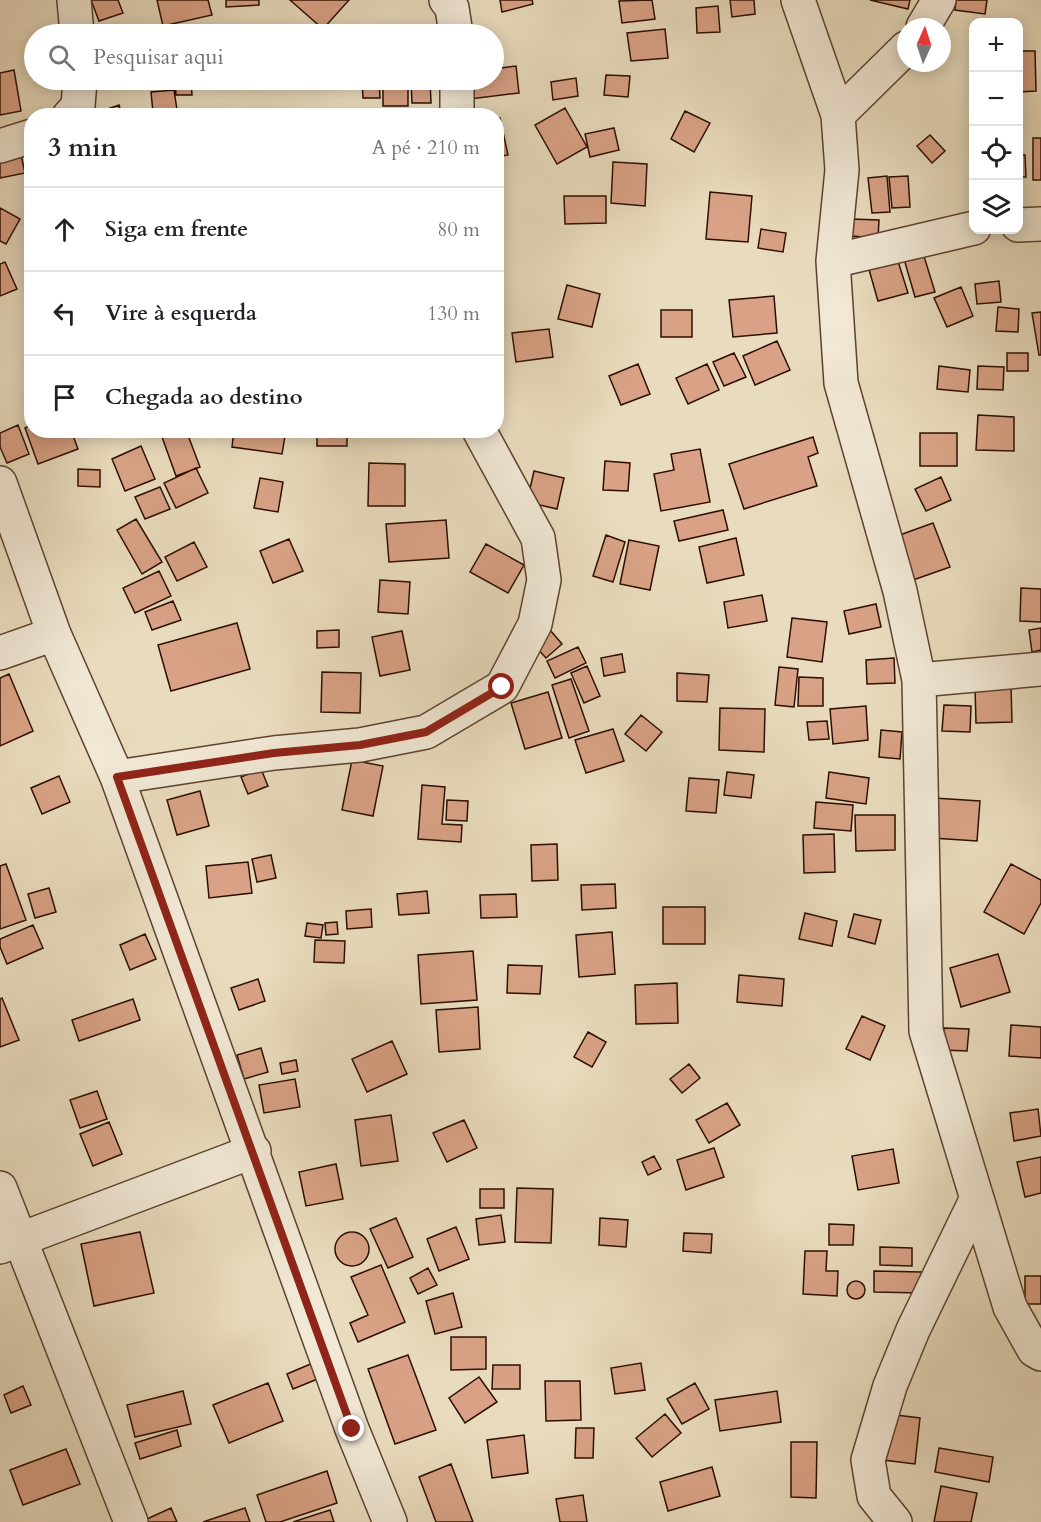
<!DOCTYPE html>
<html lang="pt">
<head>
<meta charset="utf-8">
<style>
  :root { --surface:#fff; --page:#f6f6f6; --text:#202124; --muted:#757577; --line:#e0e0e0 }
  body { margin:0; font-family:Cardo,serif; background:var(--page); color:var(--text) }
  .controls { position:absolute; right:18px; top:18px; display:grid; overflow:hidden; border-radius:12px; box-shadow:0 3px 15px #0003 }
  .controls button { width:54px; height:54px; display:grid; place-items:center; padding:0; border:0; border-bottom:2px solid var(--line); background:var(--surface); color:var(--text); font:30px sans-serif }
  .compass { position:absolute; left:897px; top:18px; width:54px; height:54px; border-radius:50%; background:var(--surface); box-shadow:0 3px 15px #0003; rotate:3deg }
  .stop { position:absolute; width:18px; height:18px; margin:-14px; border:4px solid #8f2418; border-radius:50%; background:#fff }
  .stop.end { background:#8f2418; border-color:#fff; box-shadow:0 2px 6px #0008 }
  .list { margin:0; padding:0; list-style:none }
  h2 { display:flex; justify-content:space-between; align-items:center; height:78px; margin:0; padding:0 24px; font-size:26px }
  h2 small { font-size:20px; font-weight:400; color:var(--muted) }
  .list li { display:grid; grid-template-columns:39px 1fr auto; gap:18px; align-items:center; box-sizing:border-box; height:84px; padding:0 24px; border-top:2px solid var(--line) }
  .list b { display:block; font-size:22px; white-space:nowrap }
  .list em { font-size:20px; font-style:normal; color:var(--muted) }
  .icon { flex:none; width:33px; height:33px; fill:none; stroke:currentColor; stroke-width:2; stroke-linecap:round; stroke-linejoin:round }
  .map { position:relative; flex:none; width:1041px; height:1522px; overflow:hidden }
  .search { position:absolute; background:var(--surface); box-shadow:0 3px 15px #0003; left:24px; top:24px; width:480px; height:66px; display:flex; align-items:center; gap:15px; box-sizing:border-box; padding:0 21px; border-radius:33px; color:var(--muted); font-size:22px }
  .panel { position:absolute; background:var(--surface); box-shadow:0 3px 15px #0003; left:24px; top:108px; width:480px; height:330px; border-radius:24px }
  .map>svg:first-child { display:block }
  .building { fill:#d9a286; stroke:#2d0e00; stroke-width:1.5 }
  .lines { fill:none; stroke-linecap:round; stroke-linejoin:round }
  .minor-casing { stroke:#5c4230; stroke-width:36 }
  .minor { stroke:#f1e8d5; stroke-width:33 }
  .route { stroke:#8f2418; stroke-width:8 }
</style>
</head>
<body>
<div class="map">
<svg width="1041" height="1522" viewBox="0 0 1041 1522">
  <rect width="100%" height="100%" fill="#e9dcbe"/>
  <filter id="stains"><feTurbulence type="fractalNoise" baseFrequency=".00333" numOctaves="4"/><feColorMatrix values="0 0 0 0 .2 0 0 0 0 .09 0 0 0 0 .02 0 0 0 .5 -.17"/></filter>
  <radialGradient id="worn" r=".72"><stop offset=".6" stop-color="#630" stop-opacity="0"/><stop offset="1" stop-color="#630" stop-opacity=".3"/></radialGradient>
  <path class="building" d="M 91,0 L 118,0 L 123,13 L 99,21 Z
    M 157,0 L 208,0 L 212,15 L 163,26 Z
    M 226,0 L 259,0 L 259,5 L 226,7 Z
    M 290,0 L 349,0 L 323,29 Z
    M 500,0 L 532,0 L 533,4 L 502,12 Z
    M 652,0 L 655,19 L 622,23 L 619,1 Z
    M 730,0 L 754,0 L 755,14 L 732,17 Z
    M 870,0 L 910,0 L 908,9 Z
    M 956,0 L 987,0 L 985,14 L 955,10 Z
    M 718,6 L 720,32 L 697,33 L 696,8 Z
    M 665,29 L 668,58 L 631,61 L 627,33 Z
    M 1018,51 L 1035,51 L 1036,91 L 1018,92 Z
    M 516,66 L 519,93 L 470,99 L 468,80 L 494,80 L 494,69 Z
    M 14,70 L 21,111 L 0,115 L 0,73 Z
    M 606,75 L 630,76 L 628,97 L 604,95 Z
    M 576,78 L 578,96 L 553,100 L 551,82 Z
    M 105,80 L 129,80 L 128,88 L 105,85 Z
    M 175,80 L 191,80 L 192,95 L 176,95 Z
    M 379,80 L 380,98 L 363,98 L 362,81 Z
    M 383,80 L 408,80 L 408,106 L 383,106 Z
    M 411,80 L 430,80 L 431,103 L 412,103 Z
    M 174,90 L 177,110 L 153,112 L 151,92 Z
    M 119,105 L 122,116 L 103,116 L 102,111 Z
    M 565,108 L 587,147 L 557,164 L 535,125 Z
    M 685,111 L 710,123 L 694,152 L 671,139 Z
    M 500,118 L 508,155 L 496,157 L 496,119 Z
    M 614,128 L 619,150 L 590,157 L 585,134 Z
    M 930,135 L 945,151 L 932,163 L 917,146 Z
    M 1033,138 L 1041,138 L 1041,180 L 1033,180 Z
    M 20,150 L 25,173 L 0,178 L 0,154 Z
    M 1018,155 L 1025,155 L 1026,177 L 1018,177 Z
    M 613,162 L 647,164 L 645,206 L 611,203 Z
    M 887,176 L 890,212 L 872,213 L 868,178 Z
    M 908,176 L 910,207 L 892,208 L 889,177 Z
    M 710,192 L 752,196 L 748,242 L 706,239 Z
    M 564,196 L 606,196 L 606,223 L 565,224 Z
    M 0,208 L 20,219 L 6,244 L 0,241 Z
    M 851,219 L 879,220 L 878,238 L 851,236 Z
    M 761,229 L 786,233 L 783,252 L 758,248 Z
    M 923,253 L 935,292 L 915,297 L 904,259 Z
    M 897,258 L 908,293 L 878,301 L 868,266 Z
    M 5,262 L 17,289 L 0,296 L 0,264 Z
    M 999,281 L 1001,302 L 977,304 L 975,284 Z
    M 567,285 L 600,294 L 592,327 L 558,319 Z
    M 961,287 L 973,316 L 947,327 L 934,298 Z
    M 774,296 L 777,333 L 733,337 L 729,300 Z
    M 998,307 L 1019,309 L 1018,332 L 996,331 Z
    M 661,310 L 692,310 L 692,337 L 661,337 Z
    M 1041,312 L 1041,355 L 1039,355 L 1032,313 Z
    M 549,329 L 553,357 L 516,362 L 512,333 Z
    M 777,341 L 790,370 L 755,385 L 743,356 Z
    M 734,353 L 746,377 L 724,386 L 713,362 Z
    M 1007,353 L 1028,353 L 1028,371 L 1007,371 Z
    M 638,364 L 650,394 L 621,405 L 609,376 Z
    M 707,364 L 719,390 L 688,404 L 676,378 Z
    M 939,366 L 970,370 L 968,392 L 937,389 Z
    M 978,366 L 1004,367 L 1003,390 L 977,389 Z
    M 978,415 L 1014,417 L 1014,451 L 976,450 Z
    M 18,425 L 29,454 L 7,463 L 0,447 L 0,433 Z
    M 32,425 L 32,430 L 71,430 L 78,449 L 38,464 L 25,428 Z
    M 181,430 L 186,430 L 200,467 L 176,476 L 162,437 Z
    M 234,430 L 286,430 L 282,454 L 232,447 Z
    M 317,430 L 347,430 L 347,446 L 317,446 Z
    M 920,433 L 957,433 L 957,466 L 920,466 Z
    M 813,437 L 818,453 L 808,457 L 817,486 L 744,509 L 729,464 Z
    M 141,446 L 155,479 L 125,491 L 112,459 Z
    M 700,449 L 710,502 L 661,511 L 654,474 L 674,470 L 671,454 Z
    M 605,461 L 630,463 L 628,491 L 603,490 Z
    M 369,463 L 405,464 L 405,506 L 368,506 Z
    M 196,468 L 208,493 L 176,508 L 164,483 Z
    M 78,469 L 100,470 L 100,487 L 78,486 Z
    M 534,471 L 564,478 L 557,509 L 527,502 Z
    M 941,477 L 951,500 L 926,511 L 915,489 Z
    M 260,478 L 283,482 L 278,512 L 254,508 Z
    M 160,487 L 170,509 L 145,519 L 135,497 Z
    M 723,510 L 728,530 L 679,541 L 674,521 Z
    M 136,519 L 162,562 L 142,574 L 117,530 Z
    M 446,520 L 449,558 L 389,562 L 386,524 Z
    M 933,523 L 950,567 L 913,580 L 897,536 Z
    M 606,535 L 625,542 L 613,582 L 593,576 Z
    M 736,538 L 744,575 L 707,583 L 699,547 Z
    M 289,539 L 303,571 L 273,583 L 260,551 Z
    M 629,540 L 659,546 L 650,590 L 620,584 Z
    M 194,542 L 207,567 L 177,581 L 165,557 Z
    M 486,544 L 524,565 L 508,593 L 470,572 Z
    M 159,571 L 171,596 L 135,613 L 123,588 Z
    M 380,580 L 410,582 L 408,614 L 378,612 Z
    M 1021,588 L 1041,589 L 1041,622 L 1020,621 Z
    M 762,595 L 767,621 L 728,628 L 724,602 Z
    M 173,601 L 181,620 L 152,630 L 145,612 Z
    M 876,604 L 881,627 L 849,634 L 844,611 Z
    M 792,618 L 827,622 L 822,662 L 787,657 Z
    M 237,623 L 250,669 L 171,691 L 158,645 Z
    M 1041,628 L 1041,650 L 1032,652 L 1029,630 Z
    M 339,630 L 339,647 L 317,648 L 317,631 Z
    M 550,630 L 562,644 L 546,658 L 534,645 Z
    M 402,631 L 410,670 L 380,676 L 372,637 Z
    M 578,647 L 586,663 L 555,678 L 547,661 Z
    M 622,654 L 625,672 L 604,676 L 601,658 Z
    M 894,658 L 895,683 L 867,684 L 866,660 Z
    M 587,666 L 600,696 L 584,703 L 571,673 Z
    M 779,667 L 798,669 L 794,707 L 775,705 Z
    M 322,672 L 361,673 L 360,713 L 321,712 Z
    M 677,673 L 709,675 L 707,702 L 677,701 Z
    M 9,674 L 33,731 L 0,746 L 0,678 Z
    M 799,677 L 823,678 L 823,706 L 798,706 Z
    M 571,679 L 589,731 L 569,738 L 552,685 Z
    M 1011,686 L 1012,722 L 976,723 L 975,687 Z
    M 548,692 L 562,738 L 525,749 L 511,703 Z
    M 944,705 L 971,706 L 970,732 L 942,731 Z
    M 866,706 L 868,740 L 833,744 L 830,709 Z
    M 720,708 L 765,709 L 764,752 L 719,750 Z
    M 641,715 L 662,732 L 646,751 L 625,734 Z
    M 827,721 L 829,739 L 809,740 L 807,722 Z
    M 613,729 L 624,761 L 586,773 L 575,740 Z
    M 881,730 L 902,732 L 900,759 L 879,757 Z
    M 352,760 L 383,766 L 373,816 L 342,810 Z
    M 261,769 L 268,786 L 248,794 L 241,777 Z
    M 727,772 L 754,775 L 751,798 L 724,795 Z
    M 829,772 L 869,778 L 866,804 L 826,798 Z
    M 59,776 L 70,802 L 42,814 L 31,788 Z
    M 689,778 L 719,780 L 716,813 L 686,811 Z
    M 422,785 L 445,787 L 442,824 L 462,825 L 461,842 L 418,839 Z
    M 200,791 L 209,826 L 177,835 L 167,800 Z
    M 934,798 L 980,801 L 977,841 L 932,838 Z
    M 447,800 L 468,801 L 467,821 L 446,820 Z
    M 816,802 L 853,805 L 851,831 L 814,828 Z
    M 855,815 L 895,815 L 895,850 L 856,851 Z
    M 834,834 L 835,872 L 804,873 L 803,835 Z
    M 557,844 L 558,880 L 532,881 L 531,845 Z
    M 271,855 L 276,878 L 257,882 L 252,859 Z
    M 248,862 L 252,893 L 209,898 L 206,866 Z
    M 6,864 L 26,920 L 0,929 L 0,866 Z
    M 1011,864 L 1041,880 L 1041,903 L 1024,934 L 984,912 Z
    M 615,884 L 616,908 L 582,910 L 581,885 Z
    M 49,888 L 56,912 L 35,918 L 28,894 Z
    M 427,891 L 429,913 L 399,915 L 397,894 Z
    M 516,894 L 517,917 L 481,918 L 480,895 Z
    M 663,907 L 705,907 L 705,944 L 663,944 Z
    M 371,909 L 372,927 L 347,929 L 346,911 Z
    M 805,913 L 837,921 L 832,946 L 799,939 Z
    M 854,914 L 881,920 L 875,944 L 848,937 Z
    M 337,922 L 338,934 L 326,935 L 325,923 Z
    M 307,923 L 323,925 L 321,938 L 305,936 Z
    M 33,925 L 43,948 L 7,964 L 0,947 L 0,939 Z
    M 612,932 L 615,974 L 579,977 L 576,935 Z
    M 145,934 L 156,959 L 130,970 L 120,945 Z
    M 315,940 L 345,941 L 344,963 L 314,962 Z
    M 473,951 L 477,1000 L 421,1004 L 418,955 Z
    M 998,954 L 1010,992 L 961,1007 L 950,968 Z
    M 508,965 L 542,966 L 540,994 L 507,993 Z
    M 739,975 L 784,979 L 782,1006 L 737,1002 Z
    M 258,979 L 265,1001 L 239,1010 L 231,988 Z
    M 677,983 L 678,1023 L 636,1024 L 635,985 Z
    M 2,998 L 19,1040 L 0,1047 L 0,999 Z
    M 133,999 L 140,1020 L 79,1041 L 72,1020 Z
    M 478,1007 L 480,1049 L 439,1052 L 436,1010 Z
    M 862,1016 L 885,1026 L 870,1060 L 846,1049 Z
    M 1011,1025 L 1041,1027 L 1041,1058 L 1009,1056 Z
    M 944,1028 L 969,1029 L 967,1051 L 943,1050 Z
    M 588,1032 L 606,1042 L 592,1067 L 574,1057 Z
    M 392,1041 L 407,1074 L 367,1092 L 352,1059 Z
    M 261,1048 L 268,1072 L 244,1079 L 237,1055 Z
    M 296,1060 L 298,1071 L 282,1074 L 280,1063 Z
    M 689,1064 L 700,1078 L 682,1093 L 670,1079 Z
    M 295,1079 L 300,1107 L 264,1113 L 259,1085 Z
    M 97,1091 L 107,1119 L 80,1128 L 70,1100 Z
    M 727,1103 L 740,1125 L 709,1143 L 696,1120 Z
    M 1038,1109 L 1041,1136 L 1014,1141 L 1010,1113 Z
    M 391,1115 L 398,1161 L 361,1166 L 355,1120 Z
    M 464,1120 L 477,1148 L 447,1162 L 433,1133 Z
    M 109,1122 L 122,1154 L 93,1166 L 80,1134 Z
    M 714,1148 L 724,1177 L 686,1190 L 677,1160 Z
    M 893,1149 L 899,1183 L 858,1190 L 852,1156 Z
    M 654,1156 L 661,1169 L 648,1175 L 642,1162 Z
    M 1041,1157 L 1041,1193 L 1025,1197 L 1017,1162 Z
    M 336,1164 L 343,1199 L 306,1206 L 299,1172 Z
    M 517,1188 L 553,1189 L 551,1243 L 515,1242 Z
    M 480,1189 L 504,1189 L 504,1208 L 480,1208 Z
    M 501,1215 L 505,1242 L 479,1245 L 476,1219 Z
    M 396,1218 L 413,1257 L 388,1268 L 370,1229 Z
    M 600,1218 L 628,1220 L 626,1247 L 599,1245 Z
    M 829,1224 L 854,1225 L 853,1245 L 829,1245 Z
    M 456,1227 L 469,1259 L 439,1271 L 427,1239 Z
    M335 1249a17 17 0 1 1 34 0a17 17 0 1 1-34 0Z
    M 140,1232 L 154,1293 L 94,1306 L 81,1244 Z
    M 684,1233 L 712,1234 L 711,1253 L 683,1251 Z
    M 880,1247 L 912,1248 L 912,1266 L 880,1265 Z
    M 805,1251 L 827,1251 L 826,1271 L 838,1271 L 837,1296 L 803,1294 Z
    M 381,1265 L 405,1322 L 358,1342 L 350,1323 L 368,1315 L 351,1277 Z
    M 428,1268 L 437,1285 L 418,1294 L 410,1278 Z
    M 874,1271 L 922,1272 L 922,1293 L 874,1292 Z
    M 1025,1276 L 1041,1276 L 1041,1304 L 1025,1304 Z
    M847 1290a9 9 0 1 1 18 0a9 9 0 1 1-18 0Z
    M 453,1293 L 462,1327 L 435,1334 L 426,1301 Z
    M 451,1337 L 486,1337 L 486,1369 L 451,1370 Z
    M 408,1355 L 436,1430 L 395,1444 L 368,1369 Z
    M 313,1363 L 320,1378 L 293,1389 L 287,1374 Z
    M 641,1363 L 645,1390 L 615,1394 L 611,1368 Z
    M 493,1365 L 520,1365 L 520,1389 L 492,1389 Z
    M 479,1377 L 497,1402 L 465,1423 L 449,1398 Z
    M 545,1381 L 580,1381 L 581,1420 L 546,1421 Z
    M 268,1383 L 283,1421 L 229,1443 L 213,1405 Z
    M 695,1383 L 709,1409 L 682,1424 L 667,1399 Z
    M 23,1386 L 31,1405 L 11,1413 L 4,1395 Z
    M 183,1391 L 191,1424 L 135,1437 L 127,1405 Z
    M 777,1391 L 781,1422 L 720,1431 L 715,1400 Z
    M 665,1414 L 681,1433 L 652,1457 L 636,1438 Z
    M 888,1414 L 920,1418 L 915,1464 L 883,1460 Z
    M 576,1428 L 594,1428 L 593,1458 L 575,1458 Z
    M 177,1430 L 181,1446 L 140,1459 L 135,1443 Z
    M 524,1435 L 528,1473 L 492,1478 L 487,1440 Z
    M 791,1442 L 817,1442 L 816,1498 L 791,1497 Z
    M 939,1448 L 993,1457 L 989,1482 L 935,1472 Z
    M 66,1449 L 80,1484 L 23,1505 L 10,1470 Z
    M 451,1464 L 473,1522 L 436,1522 L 419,1477 Z
    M 712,1467 L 720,1496 L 668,1511 L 660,1482 Z
    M 327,1471 L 337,1503 L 280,1522 L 266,1522 L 257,1495 Z
    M 941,1486 L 977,1493 L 971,1522 L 934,1522 Z
    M 583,1495 L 587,1522 L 560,1522 L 556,1499 Z
    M 171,1508 L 177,1522 L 148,1522 L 147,1519 Z
    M 245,1508 L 250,1522 L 203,1522 Z
    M 330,1510 L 334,1522 L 293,1522 Z"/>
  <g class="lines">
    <g class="minor-casing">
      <path id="minor" d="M 74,0 L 77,34
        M 446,0 L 452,8 L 456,34
        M 798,0 L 838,115 L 842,170 L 833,261 L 841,383 L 900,591 L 919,680 L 926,1031 L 1010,1307 L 1034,1350 L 1041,1354
        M 923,27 L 939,0
        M 457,80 L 457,116
        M 838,115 L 906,48
        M 69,116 L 78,106 L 80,80
        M 0,146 L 32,136
        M 1018,225 L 1041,224
        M 833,261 L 974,228
        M 0,483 L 54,634 L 117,777 L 352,1429 L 390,1522
        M 0,653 L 54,634
        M 919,680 L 1041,669
        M 117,777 L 274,753 L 360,745 L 426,732 L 502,687 L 535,624 L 544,580 L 538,538 L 479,430
        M 0,1188 L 131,1522
        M 0,1247 L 254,1151
        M 895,1522 L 874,1496 L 868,1460 L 890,1386 L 913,1330 L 976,1200"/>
    </g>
    <use href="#minor" class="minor"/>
  </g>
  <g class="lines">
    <path class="route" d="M 352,1429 L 117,777 L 274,753 L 360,745 L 426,732 L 502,687"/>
  </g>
  <rect width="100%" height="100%" filter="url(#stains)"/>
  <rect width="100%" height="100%" fill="url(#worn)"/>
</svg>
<div class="controls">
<button>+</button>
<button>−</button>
<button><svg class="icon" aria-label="locate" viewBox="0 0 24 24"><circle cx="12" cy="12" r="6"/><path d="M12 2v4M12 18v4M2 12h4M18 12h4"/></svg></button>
<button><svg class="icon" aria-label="layers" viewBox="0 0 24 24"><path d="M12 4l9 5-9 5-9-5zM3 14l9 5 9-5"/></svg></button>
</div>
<svg class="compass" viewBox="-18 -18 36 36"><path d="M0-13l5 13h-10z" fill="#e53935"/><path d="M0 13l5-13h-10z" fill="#757577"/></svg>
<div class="stop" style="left:502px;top:687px"></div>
<div class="stop end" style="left:352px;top:1429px"></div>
<div class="search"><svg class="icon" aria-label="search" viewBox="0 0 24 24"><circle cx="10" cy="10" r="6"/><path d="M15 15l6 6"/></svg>Pesquisar aqui</div>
<section class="panel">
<h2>3 min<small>A pé · 210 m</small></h2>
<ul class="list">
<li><svg class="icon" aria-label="ahead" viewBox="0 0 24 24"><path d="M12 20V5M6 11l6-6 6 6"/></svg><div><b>Siga em frente</b></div><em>80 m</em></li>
<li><svg class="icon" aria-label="left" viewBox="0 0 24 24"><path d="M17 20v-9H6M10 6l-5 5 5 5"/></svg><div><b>Vire à esquerda</b></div><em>130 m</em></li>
<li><svg class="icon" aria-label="arrive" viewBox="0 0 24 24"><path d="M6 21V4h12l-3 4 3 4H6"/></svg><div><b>Chegada ao destino</b></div></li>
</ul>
</section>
</div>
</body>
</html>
